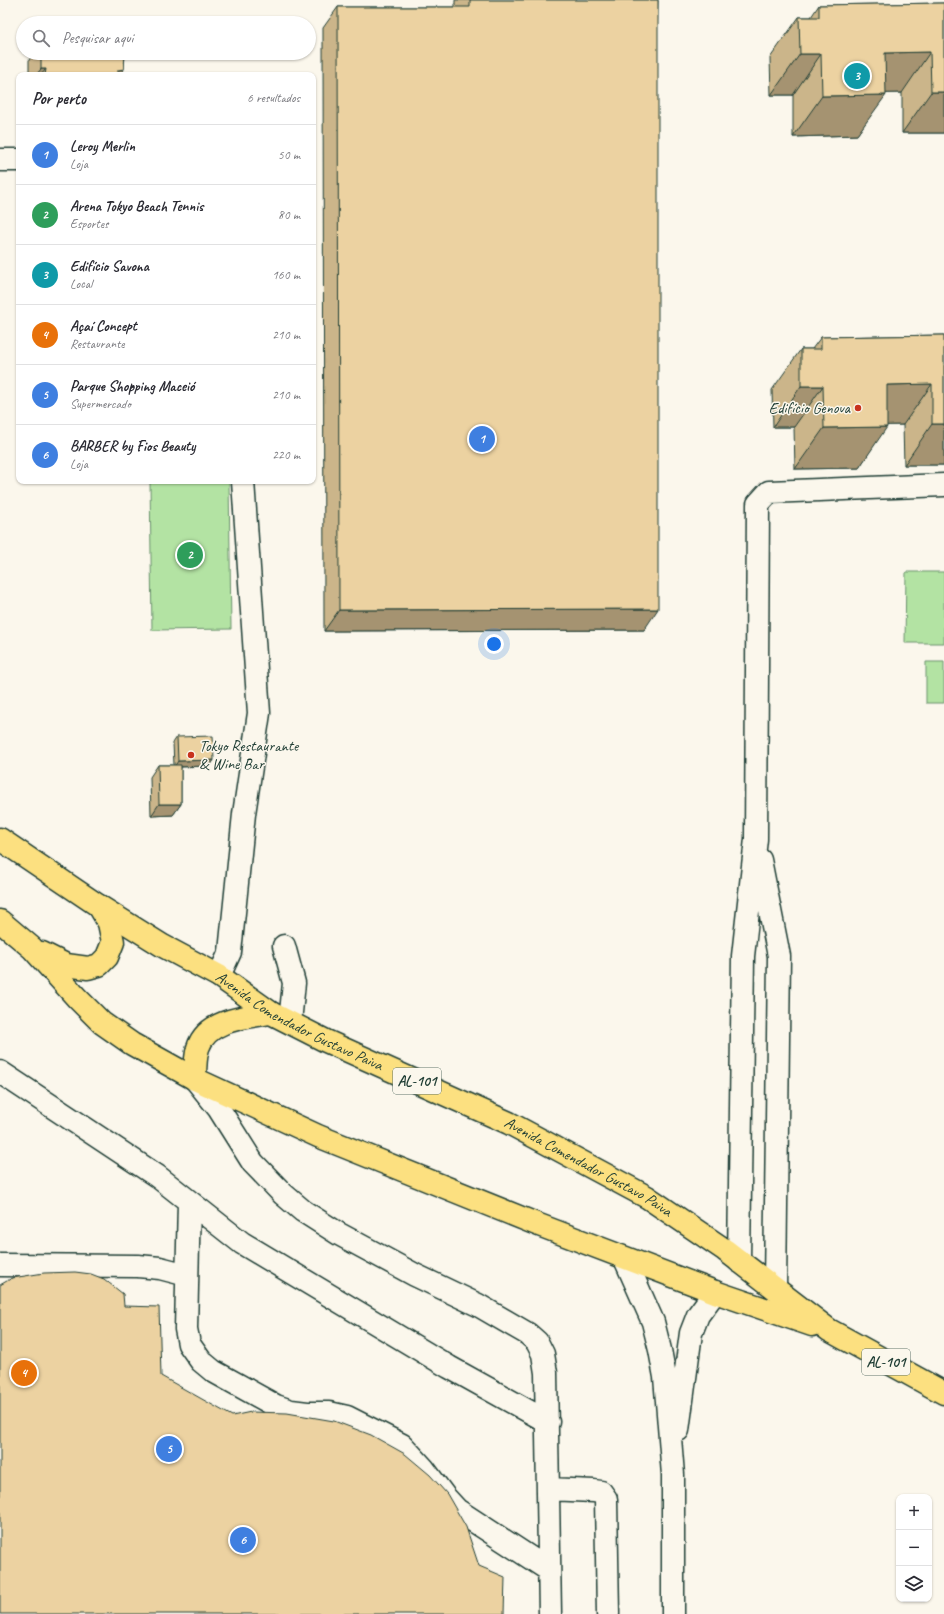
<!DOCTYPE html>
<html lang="pt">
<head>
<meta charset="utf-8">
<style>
  :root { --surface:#fff; --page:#f2f2f3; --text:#2b2b33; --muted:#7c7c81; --line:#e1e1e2; --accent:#c8321e }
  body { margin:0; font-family:Caveat,sans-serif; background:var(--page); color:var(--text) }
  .controls { position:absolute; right:12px; bottom:12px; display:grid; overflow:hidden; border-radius:8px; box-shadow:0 1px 3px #0004 }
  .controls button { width:36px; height:36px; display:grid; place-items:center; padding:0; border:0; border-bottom:1px solid var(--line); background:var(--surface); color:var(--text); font:20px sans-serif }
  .you { position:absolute; left:494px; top:644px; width:14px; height:14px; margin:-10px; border:3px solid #fff; border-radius:50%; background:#1a73e8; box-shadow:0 0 0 6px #1a73e833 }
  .badge { display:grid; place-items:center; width:26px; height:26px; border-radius:50%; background:var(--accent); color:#fff; font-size:13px; font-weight:700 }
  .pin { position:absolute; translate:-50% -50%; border:2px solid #fff; box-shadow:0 1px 4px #0006 }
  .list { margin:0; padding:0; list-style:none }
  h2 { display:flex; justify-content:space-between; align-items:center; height:52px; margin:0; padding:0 16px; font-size:17px }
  h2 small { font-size:13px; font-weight:400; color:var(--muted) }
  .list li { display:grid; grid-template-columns:26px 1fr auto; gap:12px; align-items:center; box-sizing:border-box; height:60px; padding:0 16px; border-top:1px solid var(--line) }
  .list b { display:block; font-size:15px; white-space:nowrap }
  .list p { margin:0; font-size:13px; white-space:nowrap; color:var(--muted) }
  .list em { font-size:13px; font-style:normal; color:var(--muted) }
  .icon { flex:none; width:22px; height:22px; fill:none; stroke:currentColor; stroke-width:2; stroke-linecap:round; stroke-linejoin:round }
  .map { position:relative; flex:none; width:944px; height:1614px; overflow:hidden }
  .search { position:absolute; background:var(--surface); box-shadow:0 1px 3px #0004; left:16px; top:16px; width:300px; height:44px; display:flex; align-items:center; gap:10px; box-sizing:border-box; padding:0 14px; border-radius:22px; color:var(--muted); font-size:15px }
  .panel { position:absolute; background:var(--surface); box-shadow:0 1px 3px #0004; left:16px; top:72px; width:300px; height:412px; border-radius:8px }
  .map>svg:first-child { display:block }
  .garden { fill:#b3e3a3; stroke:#69906c }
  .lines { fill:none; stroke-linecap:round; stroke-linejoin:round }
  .minor-casing { stroke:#1f3d34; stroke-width:25 }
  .major-casing { stroke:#1f3d34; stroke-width:25 }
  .minor { stroke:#fbf7ec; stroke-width:22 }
  .major { stroke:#fce080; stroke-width:22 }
  .wall { fill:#cbb58a; stroke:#1f3d34 }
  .shaded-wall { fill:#a59371; stroke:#1f3d34 }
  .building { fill:#ecd2a1; stroke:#1f3d34 }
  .poi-dot { fill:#c8321e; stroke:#fbf7ec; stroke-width:1.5 }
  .labels { text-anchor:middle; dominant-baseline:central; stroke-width:3; stroke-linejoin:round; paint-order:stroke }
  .shield { fill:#fbf7ec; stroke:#61756b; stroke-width:1 }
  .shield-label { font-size:15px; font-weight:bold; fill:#1f3d34 }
  .poi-label { font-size:16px; fill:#1f3d34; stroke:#fbf7ec; text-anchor:end }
  .street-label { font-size:16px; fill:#1f3d34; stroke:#fbf7ec }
</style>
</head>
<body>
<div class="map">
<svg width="944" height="1614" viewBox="0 0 944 1614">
  <rect width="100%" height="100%" fill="#fbf7ec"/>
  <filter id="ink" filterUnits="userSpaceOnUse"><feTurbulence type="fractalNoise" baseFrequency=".025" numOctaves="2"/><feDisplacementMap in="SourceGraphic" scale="8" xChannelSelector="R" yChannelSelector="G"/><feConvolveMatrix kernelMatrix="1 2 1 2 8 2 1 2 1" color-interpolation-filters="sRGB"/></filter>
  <g filter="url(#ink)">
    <path class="garden" d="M 150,481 L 229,481 L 231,629 L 152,630 Z
      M 906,572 L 944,572 L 944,643 L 905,643 Z
      M 926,662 L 944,662 L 944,703 L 926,703 Z"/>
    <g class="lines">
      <g class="minor-casing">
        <path id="minor" d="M 0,160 L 19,160
          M 760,860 L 779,956 L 775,1288
          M 284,946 L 294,983 L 290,1022
          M 219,976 L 230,952 L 244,814 L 259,713 L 243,481
          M 0,1072 L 157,1176 L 242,1243 L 449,1367 L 548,1422
          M 195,1079 L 219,1109 L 253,1163 L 283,1194 L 303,1211 L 339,1234 L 415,1275 L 478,1305 L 528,1334 L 537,1342 L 543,1354 L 546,1373 L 550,1614
          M 189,1202 L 186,1329 L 189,1344 L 201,1361 L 213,1371 L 276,1406 L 291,1411 L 307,1413 L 329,1413 L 347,1417 L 402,1445 L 424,1469 L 445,1497 L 457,1510 L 549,1570
          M 625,1259 L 653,1322 L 660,1350 L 665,1377 L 673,1475 L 673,1614
          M 739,1261 L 743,956 L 756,839 L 758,504 L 769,492 L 944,485
          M 0,1265 L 138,1266 L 160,1268 L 187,1275
          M 678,1430 L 691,1333 L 698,1315 L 715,1292
          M 548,1489 L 594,1491 L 601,1492 L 606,1499 L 608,1614"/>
      </g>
      <g class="major-casing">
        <g id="major">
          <path id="s1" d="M 0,839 L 99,906 L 163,946 L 219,976 L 271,1013 L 326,1041 L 509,1123 L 647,1197 L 725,1250 L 829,1330 L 944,1393"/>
          <path d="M 0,921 L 32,948 L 77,998 L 102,1023 L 132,1044 L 195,1079 L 318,1136 L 539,1225 L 715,1292 L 812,1325"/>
          <path d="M 42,953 L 66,965 L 88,968 L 99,965 L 107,957 L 113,942 L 109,923 L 99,906"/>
          <path d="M 195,1079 C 195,1068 195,1058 198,1048 C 207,1019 247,1017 271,1013"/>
        </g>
      </g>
      <use href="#minor" class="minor"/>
      <use href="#major" class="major"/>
    </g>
    <path class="wall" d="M 455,0 L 658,0 L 644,630 L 324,631 L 323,28 L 338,7 L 455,7 Z
      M 944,3 L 944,133 L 902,133 L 902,93 L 886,93 L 857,135 L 793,137 L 793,95 L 771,95 L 770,58 L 799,17 L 811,17 L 819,5 Z
      M 34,53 L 125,53 L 124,69 L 120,75 L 29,75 L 29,60 Z
      M 944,335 L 944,465 L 904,465 L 903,425 L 887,425 L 859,468 L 795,469 L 794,427 L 773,427 L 772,390 L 801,349 L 812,349 L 821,337 Z
      M 177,737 L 214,760 L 210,766 L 181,767 L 181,804 L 173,815 L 151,816 L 150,777 L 158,765 L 174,765 L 173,743 Z"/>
    <path class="shaded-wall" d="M 930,52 L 902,93 L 857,94 L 885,53 Z
      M 800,54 L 821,54 L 793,95 L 771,95 Z
      M 41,69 L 46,69 L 41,75 L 36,75 Z
      M 124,69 L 120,75 L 114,75 L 118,70 Z
      M 931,92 L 944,92 L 944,133 L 902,133 Z
      M 886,95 L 857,135 L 793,137 L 822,96 Z
      M 932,384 L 903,425 L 858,426 L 887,385 Z
      M 801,386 L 823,386 L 794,427 L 773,427 Z
      M 932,424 L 944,424 L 944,465 L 904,465 Z
      M 887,427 L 859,468 L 795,469 L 824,428 Z
      M 658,609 L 644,630 L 324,631 L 339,610 Z
      M 214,760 L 210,766 L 174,767 L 178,761 Z
      M 159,804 L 181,804 L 173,815 L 151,816 Z"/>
    <path class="building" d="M 470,0 L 658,0 L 658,609 L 339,610 L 338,7 L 470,7 Z
      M 944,3 L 944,92 L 931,92 L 930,52 L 885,53 L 886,95 L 822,96 L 821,54 L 800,54 L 799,17 L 819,17 L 819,5 Z
      M 41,53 L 125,53 L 124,69 L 118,70 L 118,75 L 45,75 L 46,69 L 41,69 Z
      M 944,335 L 944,424 L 932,424 L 932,384 L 887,385 L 887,427 L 824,428 L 823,386 L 801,386 L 801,349 L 821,349 L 821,337 Z
      M 213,736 L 214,760 L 178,761 L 177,737 Z
      M 158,765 L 181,765 L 181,804 L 159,804 Z
      M 75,1272 L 91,1274 L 104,1279 L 123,1294 L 124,1306 L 159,1307 L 161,1376 L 232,1416 L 251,1412 L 287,1413 L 334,1421 L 371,1435 L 405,1454 L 430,1475 L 447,1494 L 466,1527 L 479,1566 L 505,1577 L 504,1614 L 0,1614 L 0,1285 L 12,1278 L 44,1273 Z"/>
  </g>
  <g class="poi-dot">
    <circle cx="858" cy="408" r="4"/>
    <circle cx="191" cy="755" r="4"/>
  </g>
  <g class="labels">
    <g class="shield">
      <rect x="393" y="1068" width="48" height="26" rx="3"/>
      <rect x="862" y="1349" width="48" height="26" rx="3"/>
    </g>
    <g class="shield-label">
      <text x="417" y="1081">AL-101</text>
      <text x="886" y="1362">AL-101</text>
    </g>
    <g class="poi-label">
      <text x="850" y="408">Edifício Genova</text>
      <text x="199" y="746" text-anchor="start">Tokyo Restaurante<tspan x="199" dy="18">&amp; Wine Bar</tspan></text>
    </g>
    <g class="street-label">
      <text stroke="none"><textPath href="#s1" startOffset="351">Avenida Comendador Gustavo Paiva</textPath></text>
      <text stroke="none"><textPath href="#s1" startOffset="675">Avenida Comendador Gustavo Paiva</textPath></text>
    </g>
  </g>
</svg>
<div class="controls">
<button>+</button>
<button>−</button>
<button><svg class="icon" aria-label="layers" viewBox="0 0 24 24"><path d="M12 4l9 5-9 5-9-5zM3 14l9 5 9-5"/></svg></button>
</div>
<div class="you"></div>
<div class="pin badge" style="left:482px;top:439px;background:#3f7fe0">1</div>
<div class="pin badge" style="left:190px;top:555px;background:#2e9e5b">2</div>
<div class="pin badge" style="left:857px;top:76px;background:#0f9aa8">3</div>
<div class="pin badge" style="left:24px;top:1373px;background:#e8710a">4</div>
<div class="pin badge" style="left:169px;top:1449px;background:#3f7fe0">5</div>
<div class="pin badge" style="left:243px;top:1540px;background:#3f7fe0">6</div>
<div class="search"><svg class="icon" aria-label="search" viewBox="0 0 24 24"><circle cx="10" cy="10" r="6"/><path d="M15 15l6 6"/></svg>Pesquisar aqui</div>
<section class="panel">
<h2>Por perto<small>6 resultados</small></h2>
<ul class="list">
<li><span class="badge" style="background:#3f7fe0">1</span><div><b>Leroy Merlin</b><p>Loja</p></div><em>50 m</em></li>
<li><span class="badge" style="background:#2e9e5b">2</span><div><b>Arena Tokyo Beach Tennis</b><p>Esportes</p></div><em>80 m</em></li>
<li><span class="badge" style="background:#0f9aa8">3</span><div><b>Edifício Savona</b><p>Local</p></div><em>160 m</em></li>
<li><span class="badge" style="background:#e8710a">4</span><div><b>Açaí Concept</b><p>Restaurante</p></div><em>210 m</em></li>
<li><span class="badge" style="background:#3f7fe0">5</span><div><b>Parque Shopping Maceió</b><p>Supermercado</p></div><em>210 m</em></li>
<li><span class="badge" style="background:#3f7fe0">6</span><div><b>BARBER by Fios Beauty</b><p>Loja</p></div><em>220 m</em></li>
</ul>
</section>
</div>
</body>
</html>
